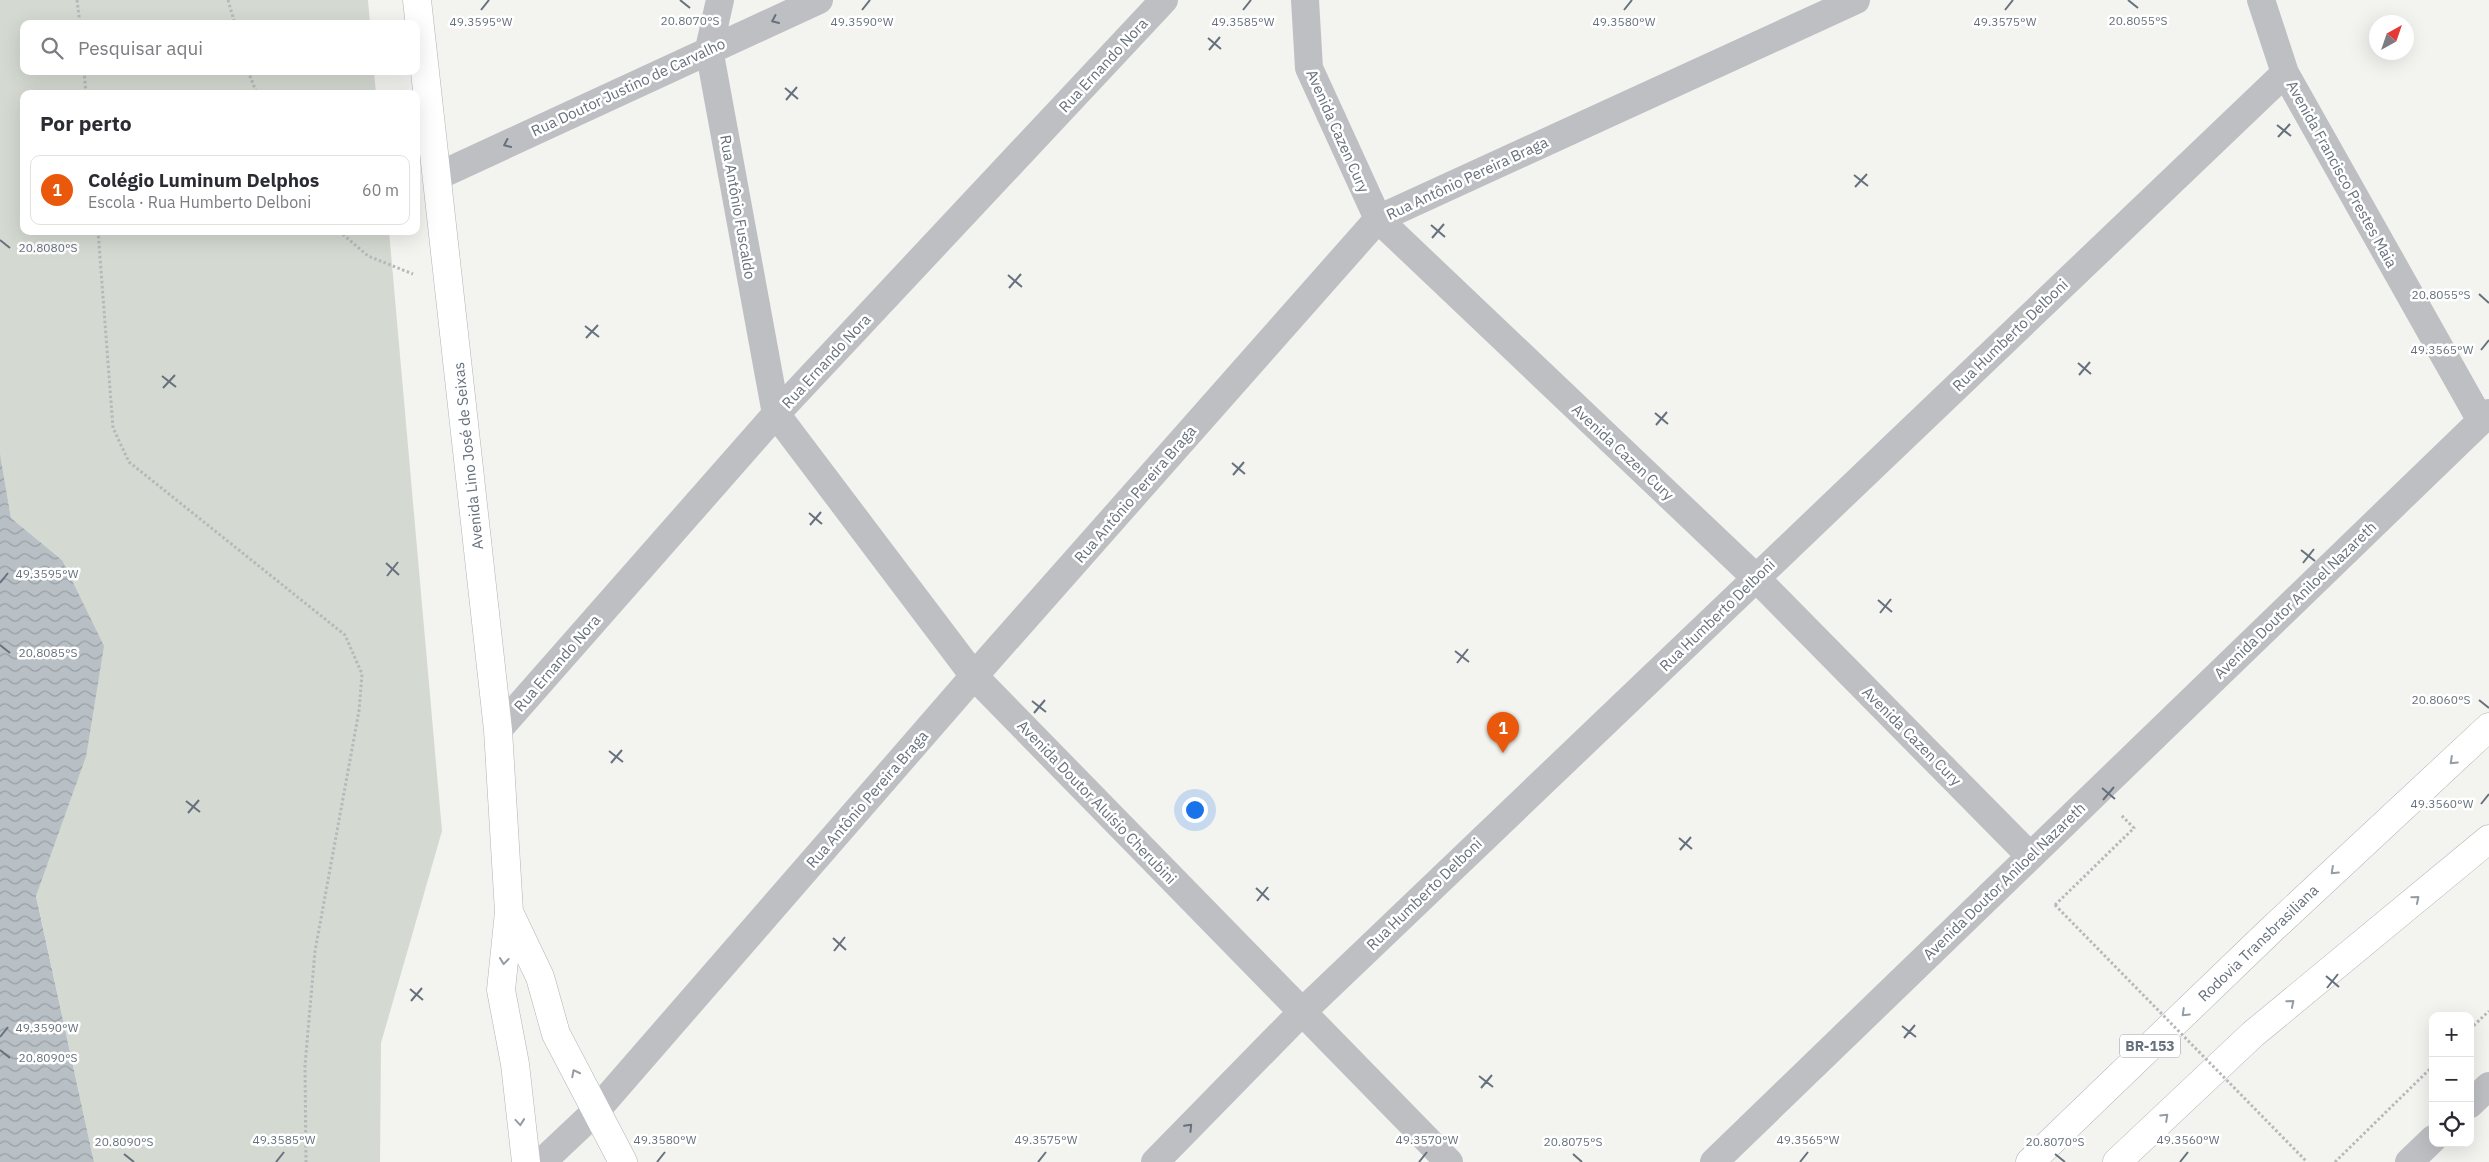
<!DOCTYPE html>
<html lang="pt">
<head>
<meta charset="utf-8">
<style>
  :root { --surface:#fff; --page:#f2f2f3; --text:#2b2b33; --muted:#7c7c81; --line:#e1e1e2; --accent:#ea580c }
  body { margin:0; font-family:"IBM Plex Sans",sans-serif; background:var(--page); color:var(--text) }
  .controls { position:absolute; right:15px; bottom:15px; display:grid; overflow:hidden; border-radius:10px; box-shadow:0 5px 20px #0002 }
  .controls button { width:45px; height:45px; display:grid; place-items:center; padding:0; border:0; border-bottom:1px solid var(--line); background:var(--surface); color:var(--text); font:25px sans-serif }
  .compass { position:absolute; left:2369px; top:15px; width:45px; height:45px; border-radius:50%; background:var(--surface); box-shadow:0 5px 20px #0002; rotate:40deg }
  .you { position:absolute; left:1194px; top:809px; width:18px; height:18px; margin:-12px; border:4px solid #fff; border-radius:50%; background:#1a73e8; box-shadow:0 0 0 8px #1a73e833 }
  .badge { display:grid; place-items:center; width:32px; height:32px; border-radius:50%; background:var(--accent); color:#fff; font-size:16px; font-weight:700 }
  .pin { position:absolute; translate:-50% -41px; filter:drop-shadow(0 1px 2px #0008) }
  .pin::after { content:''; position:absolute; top:26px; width:18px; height:15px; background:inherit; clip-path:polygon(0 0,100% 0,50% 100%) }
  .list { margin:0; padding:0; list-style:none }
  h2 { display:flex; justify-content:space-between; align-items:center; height:65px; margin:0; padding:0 20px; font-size:21px }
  h2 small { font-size:16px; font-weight:400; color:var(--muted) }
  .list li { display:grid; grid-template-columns:32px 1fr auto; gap:15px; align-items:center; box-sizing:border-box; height:70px; margin:0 10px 10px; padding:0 10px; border:1px solid var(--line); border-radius:10px }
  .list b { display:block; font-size:19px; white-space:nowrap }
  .list p { margin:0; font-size:16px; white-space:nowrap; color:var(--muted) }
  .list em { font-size:16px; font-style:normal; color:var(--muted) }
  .icon { flex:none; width:28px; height:28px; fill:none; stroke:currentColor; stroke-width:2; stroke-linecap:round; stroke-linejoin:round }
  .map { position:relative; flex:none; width:2489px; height:1162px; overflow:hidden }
  .search { position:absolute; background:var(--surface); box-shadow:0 5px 20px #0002; left:20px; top:20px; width:400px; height:55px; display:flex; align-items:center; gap:12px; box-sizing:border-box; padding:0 18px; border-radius:10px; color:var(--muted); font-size:19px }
  .panel { position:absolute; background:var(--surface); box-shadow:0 5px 20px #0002; left:20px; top:90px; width:400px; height:145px; border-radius:10px }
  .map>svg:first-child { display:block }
  .park { fill:#d4d9d1 }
  .water { fill:url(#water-waves) }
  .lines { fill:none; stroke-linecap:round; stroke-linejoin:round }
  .primary-casing { stroke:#b0b3b7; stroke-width:29 }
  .motorway-casing { stroke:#b2b4b7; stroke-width:29 }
  .path { stroke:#b6b8ba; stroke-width:3; stroke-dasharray:2.5 2.5; stroke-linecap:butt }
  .minor { stroke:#bdbfc3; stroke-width:28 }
  .primary { stroke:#fff; stroke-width:28 }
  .motorway { stroke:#fff; stroke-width:28 }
  .path-bridge { stroke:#b6b8ba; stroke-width:3; stroke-dasharray:2.5 2.5; stroke-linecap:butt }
  .oneway { stroke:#66717d }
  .oneway2 { stroke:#949ca4 }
  .ticks { fill:none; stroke:#66717d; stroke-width:2 }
  .labels { text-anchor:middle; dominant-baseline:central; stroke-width:5; stroke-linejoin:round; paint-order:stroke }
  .shield { fill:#fff; stroke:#949ca4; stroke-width:1 }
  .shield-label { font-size:14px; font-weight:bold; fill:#66717d }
  .street-label { font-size:15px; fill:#66717d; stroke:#fff }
  .ticks-label { font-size:12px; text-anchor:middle; fill:#66717d; stroke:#fff; stroke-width:5; stroke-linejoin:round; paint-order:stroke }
</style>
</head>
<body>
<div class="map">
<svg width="2489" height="1162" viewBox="0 0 2489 1162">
  <defs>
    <pattern id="water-waves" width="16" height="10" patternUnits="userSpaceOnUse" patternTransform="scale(1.25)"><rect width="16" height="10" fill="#b8c0c5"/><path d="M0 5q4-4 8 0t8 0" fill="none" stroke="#99a0a5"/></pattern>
  </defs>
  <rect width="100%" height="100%" fill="#f3f3f0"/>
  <path class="park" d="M 0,0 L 368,0 L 370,24 L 24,24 L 24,71 L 374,71 L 376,94 L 24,94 L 24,231 L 389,231 L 442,831 L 381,1043 L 380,1162 L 94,1162 L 36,895 L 86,757 L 62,560 L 11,518 L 0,454 Z"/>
  <path class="water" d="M 0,454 L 11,518 L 62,560 L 104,646 L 86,757 L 36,896 L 94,1162 L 0,1162 Z"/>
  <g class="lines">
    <g class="primary-casing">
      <path id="primary" d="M 417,0 L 498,730 L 509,912 L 501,990 L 515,1064 L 526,1162
        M 509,912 L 540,977 L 556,1034 L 623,1162"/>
    </g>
    <g class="motorway-casing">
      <path id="motorway" d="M 2030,1162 L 2270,931 L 2489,727
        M 2117,1162 L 2253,1034 L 2489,839"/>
    </g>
    <path class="path" d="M 77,0 L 80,24
      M 228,0 L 235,24
      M 84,71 L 86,94
      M 248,71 L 257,94
      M 98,231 L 113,428 L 129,462 L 345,635 L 362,674 L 359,711 L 315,951 L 305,1065 L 306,1162
      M 339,231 L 368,256 L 413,274
      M 2055,905 L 2134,828 L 2121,815
      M 2470,1029 L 2489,1011
      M 2335,1162 L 2433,1066"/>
    <path class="minor" d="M 720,0 L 709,49 L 776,414 L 974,676 L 1449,1162
      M 1305,0 L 1309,68 L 1378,219 L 1756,578 L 2030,856
      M 2261,0 L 2285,73 L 2481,421
      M 438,176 L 819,0
      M 498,730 L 776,414 L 1164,0
      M 2470,1104 L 2489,1086
      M 542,1162 L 595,1112 L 974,676 L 1378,219 L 1856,0
      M 1155,1162 L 1302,1012 L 2285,73
      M 1714,1162 L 2489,413
      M 2409,1162 L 2433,1139"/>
    <use href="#primary" class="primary"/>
    <use href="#motorway" class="motorway"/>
    <path class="path-bridge" d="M 2055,905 L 2307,1162"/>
  </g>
  <defs><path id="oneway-chevron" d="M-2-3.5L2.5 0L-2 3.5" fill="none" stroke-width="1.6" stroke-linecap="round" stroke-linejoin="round" transform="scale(1.25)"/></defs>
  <g class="oneway">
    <use href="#oneway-chevron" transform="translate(775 20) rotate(156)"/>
    <use href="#oneway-chevron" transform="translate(507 144) rotate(155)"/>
    <use href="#oneway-chevron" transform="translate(1189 1127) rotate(-46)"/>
  </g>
  <g class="oneway2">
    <use href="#oneway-chevron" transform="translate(2453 761) rotate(137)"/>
    <use href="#oneway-chevron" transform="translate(2334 871) rotate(137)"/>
    <use href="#oneway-chevron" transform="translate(2416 899) rotate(-40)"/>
    <use href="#oneway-chevron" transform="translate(504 961) rotate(96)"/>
    <use href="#oneway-chevron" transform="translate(2291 1003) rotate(-40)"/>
    <use href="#oneway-chevron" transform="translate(2185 1013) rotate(136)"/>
    <use href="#oneway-chevron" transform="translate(575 1073) rotate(-117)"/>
    <use href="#oneway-chevron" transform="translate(2165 1117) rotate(-43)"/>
    <use href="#oneway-chevron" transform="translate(520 1122) rotate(85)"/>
  </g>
  <path class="ticks" d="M 680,0 L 690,8M 2128,0 L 2138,8M 481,10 L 489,0M 862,10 L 870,0M 1243,10 L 1251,0M 1624,10 L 1632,0M 2005,10 L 2013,0M 1208,38 L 1221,49M 1209,50 L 1220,37M 785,88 L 798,99M 786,100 L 797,87M 2277,125 L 2291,136M 2278,137 L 2290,124M 1854,175 L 1868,186M 1855,187 L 1867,174M 1431,225 L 1445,237M 1432,238 L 1444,224M 0,240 L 10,248M 1008,275 L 1022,287M 1009,288 L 1021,274M 2479,294 L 2489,303M 585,326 L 599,337M 586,338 L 598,325M 2481,350 L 2489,340M 2078,363 L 2091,374M 2079,375 L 2090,362M 162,376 L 176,387M 163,388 L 175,375M 1655,413 L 1668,424M 1656,425 L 1667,412M 1232,463 L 1245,474M 1233,475 L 1244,462M 809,513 L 822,524M 810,525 L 821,512M 2301,550 L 2315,561M 386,563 L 399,575M 2303,563 L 2314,549M 387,576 L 398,562M 0,583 L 8,573M 1878,600 L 1892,612M 1880,613 L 1891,599M 0,645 L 10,653M 1455,651 L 1469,662M 1457,663 L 1468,649M 2479,700 L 2489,708M 1032,701 L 1046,712M 1034,713 L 1045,700M 609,751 L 623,762M 611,763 L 622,750M 2102,788 L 2115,799M 2103,800 L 2114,787M 186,801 L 200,812M 2481,804 L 2489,794M 188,813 L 199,800M 1679,838 L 1692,849M 1680,850 L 1691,837M 1256,888 L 1269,900M 1257,901 L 1268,887M 833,938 L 846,950M 834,951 L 845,937M 2326,976 L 2339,987M 2327,988 L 2338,974M 410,989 L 423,1000M 411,1001 L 422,988M 1902,1026 L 1916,1037M 0,1037 L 8,1027M 1904,1038 L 1915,1025M 0,1050 L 10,1058M 1479,1076 L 1493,1087M 1481,1088 L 1492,1075M 124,1154 L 134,1162M 1573,1154 L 1582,1162M 2055,1154 L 2065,1162M 276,1162 L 284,1152M 657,1162 L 665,1152M 1038,1162 L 1046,1152M 1419,1162 L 1427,1152M 1800,1162 L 1808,1152M 2180,1162 L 2188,1152"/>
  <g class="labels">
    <rect class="shield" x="2120" y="1034.5" width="60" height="23" rx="4"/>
    <g class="shield-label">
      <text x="2150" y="1046">BR-153</text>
    </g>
    <g class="street-label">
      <text transform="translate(1103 65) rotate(-47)">Rua Ernando Nora</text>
      <text transform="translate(628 87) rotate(-25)">Rua Doutor Justino de Carvalho</text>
      <text transform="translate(1338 131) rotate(66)">Avenida Cazen Cury</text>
      <text transform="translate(2342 174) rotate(61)">Avenida Francisco Prestes Maia</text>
      <text transform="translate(1467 178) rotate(-25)">Rua Antônio Pereira Braga</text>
      <text transform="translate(738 207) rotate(80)">Rua Antônio Fuscaldo</text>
      <text transform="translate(2010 335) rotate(-44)">Rua Humberto Delboni</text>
      <text transform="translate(826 361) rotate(-47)">Rua Ernando Nora</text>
      <text transform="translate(1623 452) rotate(43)">Avenida Cazen Cury</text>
      <text transform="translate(468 456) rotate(-96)">Avenida Lino José de Seixas</text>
      <text transform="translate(1135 494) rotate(-49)">Rua Antônio Pereira Braga</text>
      <text transform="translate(2295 600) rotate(-44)">Avenida Doutor Aniloel Nazareth</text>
      <text transform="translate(1717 615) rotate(-44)">Rua Humberto Delboni</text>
      <text transform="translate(557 663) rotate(-49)">Rua Ernando Nora</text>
      <text transform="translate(1912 736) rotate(45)">Avenida Cazen Cury</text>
      <text transform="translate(867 799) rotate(-49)">Rua Antônio Pereira Braga</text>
      <text transform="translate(1097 802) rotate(46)">Avenida Doutor Aluísio Cherubini</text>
      <text transform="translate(2004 881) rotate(-44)">Avenida Doutor Aniloel Nazareth</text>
      <text transform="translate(1424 894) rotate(-44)">Rua Humberto Delboni</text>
      <text transform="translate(2258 943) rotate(-44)">Rodovia Transbrasiliana</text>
    </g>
  </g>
  <g class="ticks-label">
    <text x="2138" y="25">20.8055°S</text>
    <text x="690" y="25">20.8070°S</text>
    <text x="481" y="26">49.3595°W</text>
    <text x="862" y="26">49.3590°W</text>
    <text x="1243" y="26">49.3585°W</text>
    <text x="1624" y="26">49.3580°W</text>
    <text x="2005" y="26">49.3575°W</text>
    <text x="48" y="252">20.8080°S</text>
    <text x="2441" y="299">20.8055°S</text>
    <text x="2442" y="354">49.3565°W</text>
    <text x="47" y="578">49.3595°W</text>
    <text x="48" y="657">20.8085°S</text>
    <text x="2441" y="704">20.8060°S</text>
    <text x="2442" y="808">49.3560°W</text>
    <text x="47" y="1032">49.3590°W</text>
    <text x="48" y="1062">20.8090°S</text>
    <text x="284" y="1144">49.3585°W</text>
    <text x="665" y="1144">49.3580°W</text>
    <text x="1046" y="1144">49.3575°W</text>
    <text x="1427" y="1144">49.3570°W</text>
    <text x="1808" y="1144">49.3565°W</text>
    <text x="2188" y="1144">49.3560°W</text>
    <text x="124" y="1146">20.8090°S</text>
    <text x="1573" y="1146">20.8075°S</text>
    <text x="2055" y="1146">20.8070°S</text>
  </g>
</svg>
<div class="controls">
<button>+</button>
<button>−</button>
<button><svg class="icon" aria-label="locate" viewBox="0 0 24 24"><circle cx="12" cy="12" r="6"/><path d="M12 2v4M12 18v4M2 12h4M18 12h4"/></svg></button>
</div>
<svg class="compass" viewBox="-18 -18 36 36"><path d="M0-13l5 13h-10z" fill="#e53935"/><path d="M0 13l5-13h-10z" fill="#7c7c81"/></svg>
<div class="you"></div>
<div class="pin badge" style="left:1503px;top:753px">1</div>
<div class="search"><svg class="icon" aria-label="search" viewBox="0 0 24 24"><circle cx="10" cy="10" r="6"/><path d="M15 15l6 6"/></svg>Pesquisar aqui</div>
<section class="panel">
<h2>Por perto<small></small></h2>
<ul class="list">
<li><span class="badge">1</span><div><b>Colégio Luminum Delphos</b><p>Escola · Rua Humberto Delboni</p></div><em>60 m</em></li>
</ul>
</section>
</div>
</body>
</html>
